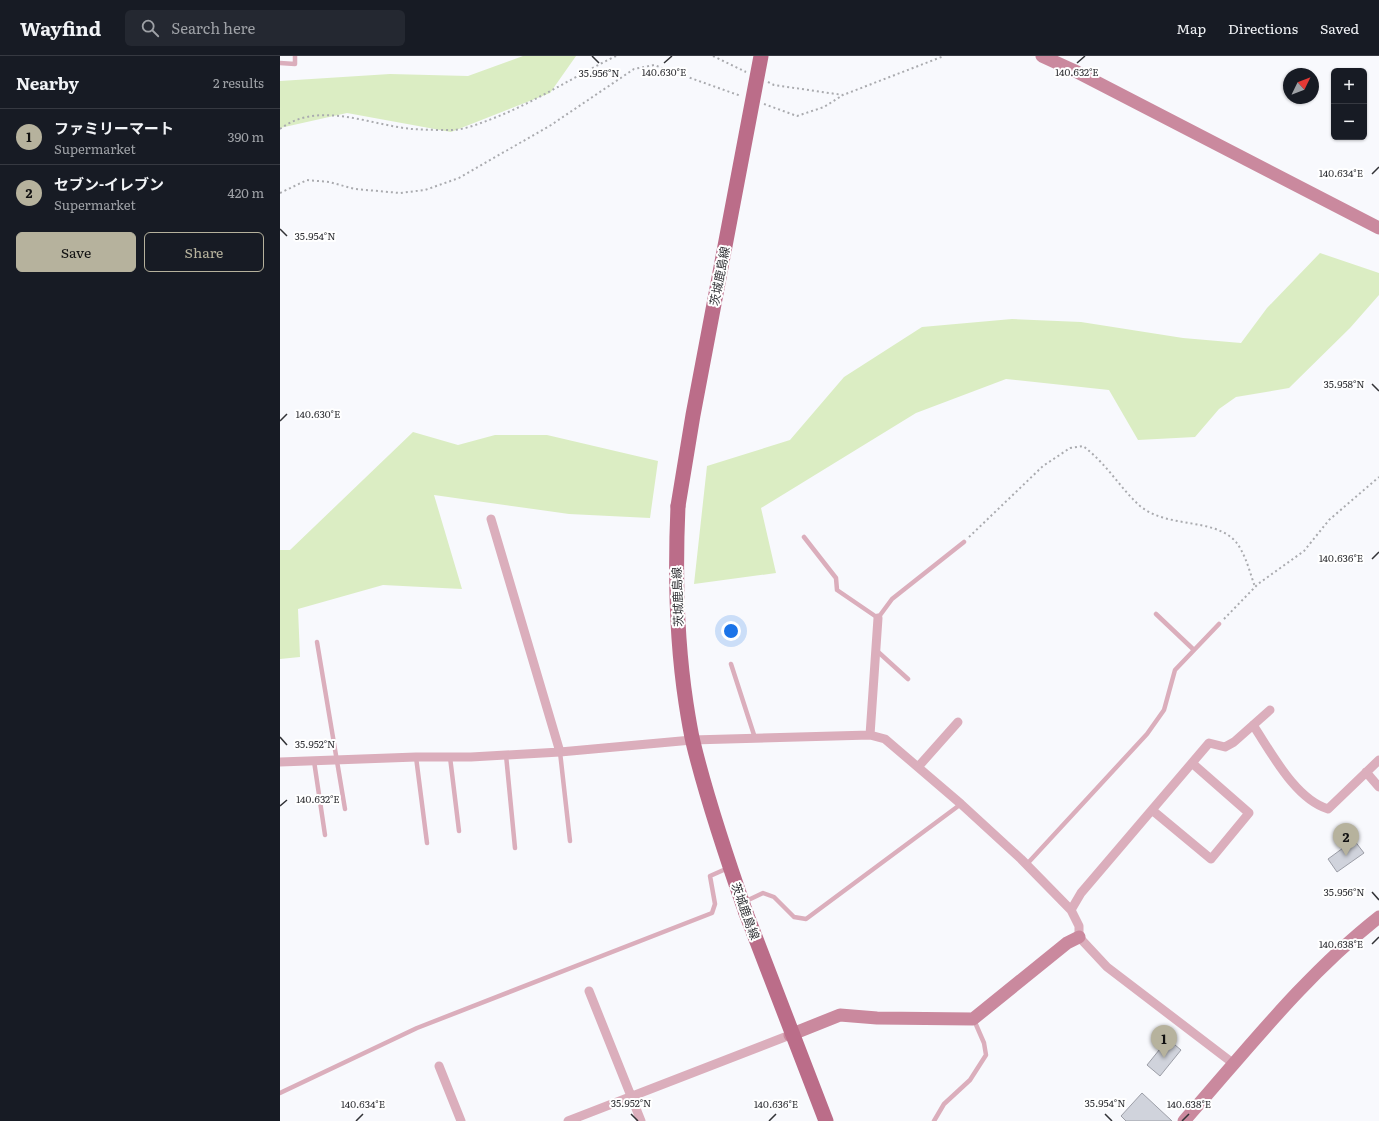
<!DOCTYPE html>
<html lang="en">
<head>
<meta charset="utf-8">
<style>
  :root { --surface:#171b24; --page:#242831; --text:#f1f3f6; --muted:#9ea1a6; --line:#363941; --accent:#b6b29d }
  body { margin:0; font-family:Literata,"Noto Sans JP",serif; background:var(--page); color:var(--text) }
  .controls { position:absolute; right:12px; top:12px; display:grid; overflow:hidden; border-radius:6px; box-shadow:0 1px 3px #0004 }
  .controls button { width:36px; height:36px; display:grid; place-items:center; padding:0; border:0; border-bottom:1px solid var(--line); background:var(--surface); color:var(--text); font:20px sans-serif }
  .compass { position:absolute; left:1003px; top:12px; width:36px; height:36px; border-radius:50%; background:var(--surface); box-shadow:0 1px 3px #0004; rotate:47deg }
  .you { position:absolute; left:451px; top:575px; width:14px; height:14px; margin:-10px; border:3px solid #fff; border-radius:50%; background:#1a73e8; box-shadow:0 0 0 6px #1a73e833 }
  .badge { display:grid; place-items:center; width:26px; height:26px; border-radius:50%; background:var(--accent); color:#111; font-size:13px; font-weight:700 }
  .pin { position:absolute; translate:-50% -33px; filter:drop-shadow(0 1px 2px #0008) }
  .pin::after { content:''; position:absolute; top:21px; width:14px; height:12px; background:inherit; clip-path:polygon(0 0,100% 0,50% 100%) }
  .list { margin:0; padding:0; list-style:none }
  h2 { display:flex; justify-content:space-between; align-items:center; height:52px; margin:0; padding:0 16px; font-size:17px }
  h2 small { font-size:13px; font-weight:400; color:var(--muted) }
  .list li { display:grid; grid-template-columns:26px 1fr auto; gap:12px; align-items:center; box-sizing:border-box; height:56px; padding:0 16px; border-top:1px solid var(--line) }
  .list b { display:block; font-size:15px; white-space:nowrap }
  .list p { margin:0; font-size:13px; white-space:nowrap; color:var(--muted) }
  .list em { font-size:13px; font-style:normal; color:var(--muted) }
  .actions { display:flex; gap:8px; padding:12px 16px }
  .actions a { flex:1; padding:9px 0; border:1px solid var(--accent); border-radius:6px; text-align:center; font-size:14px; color:var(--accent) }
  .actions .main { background:var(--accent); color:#111 }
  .icon { flex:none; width:22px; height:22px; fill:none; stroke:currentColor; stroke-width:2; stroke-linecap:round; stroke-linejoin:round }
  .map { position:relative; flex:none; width:1099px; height:1065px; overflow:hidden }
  header { display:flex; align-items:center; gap:24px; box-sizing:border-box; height:56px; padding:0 20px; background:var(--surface); border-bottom:1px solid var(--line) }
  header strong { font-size:19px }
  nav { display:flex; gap:22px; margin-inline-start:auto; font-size:14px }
  .search { width:280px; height:36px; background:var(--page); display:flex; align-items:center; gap:10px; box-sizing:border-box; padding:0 14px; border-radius:6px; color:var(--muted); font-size:15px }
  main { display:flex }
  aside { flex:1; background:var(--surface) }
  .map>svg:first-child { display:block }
  .green { fill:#dbedc3 }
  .building { fill:#d0d3dc; stroke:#9c9ea7 }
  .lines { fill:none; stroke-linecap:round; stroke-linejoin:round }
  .path { stroke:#aaabaf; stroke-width:2; stroke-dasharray:2 3; stroke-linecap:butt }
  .lane { stroke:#dbaebc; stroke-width:4.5 }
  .street { stroke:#dbaebc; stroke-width:9 }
  .secondary { stroke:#ca899e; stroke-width:13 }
  .primary { stroke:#bb6d89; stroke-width:15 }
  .primary-bridge { stroke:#bb6d89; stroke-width:15 }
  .ticks { fill:none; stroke:#313236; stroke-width:1.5 }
  .labels { text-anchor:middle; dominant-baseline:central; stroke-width:4; stroke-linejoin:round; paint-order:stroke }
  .street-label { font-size:12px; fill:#313236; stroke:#fff }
  .ticks-label { font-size:10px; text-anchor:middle; fill:#313236; stroke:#fff; stroke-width:4; stroke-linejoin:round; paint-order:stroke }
</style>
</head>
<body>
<header>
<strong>Wayfind</strong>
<div class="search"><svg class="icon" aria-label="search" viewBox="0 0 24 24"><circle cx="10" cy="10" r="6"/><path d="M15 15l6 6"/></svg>Search here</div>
<nav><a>Map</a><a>Directions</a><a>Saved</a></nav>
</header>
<main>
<aside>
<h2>Nearby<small>2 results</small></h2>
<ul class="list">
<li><span class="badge">1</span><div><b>ファミリーマート</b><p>Supermarket</p></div><em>390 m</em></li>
<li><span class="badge">2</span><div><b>セブン-イレブン</b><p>Supermarket</p></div><em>420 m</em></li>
</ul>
<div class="actions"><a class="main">Save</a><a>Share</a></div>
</aside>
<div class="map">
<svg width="1099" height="1065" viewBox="0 0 1099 1065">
  <rect width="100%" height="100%" fill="#f8f9fd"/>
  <path class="green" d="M 243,0 L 296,0 L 270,37 L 171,76 L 67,57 L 0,72 L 0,25 L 110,18 L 188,20 Z
    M 1040,197 L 1099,217 L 1099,239 L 1070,272 L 1009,332 L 956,341 L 939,353 L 915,381 L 858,384 L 829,334 L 726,323 L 636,357 L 481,452 L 496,517 L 414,528 L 427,410 L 510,384 L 564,321 L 642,271 L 732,263 L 801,266 L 903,282 L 961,287 L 987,252 Z
    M 133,376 L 178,389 L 215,379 L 267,379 L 378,405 L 370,462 L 289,458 L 154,439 L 182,533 L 103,529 L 18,553 L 20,601 L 0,603 L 0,494 L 10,494 Z"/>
  <path class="building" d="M 1074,784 L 1084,797 L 1057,816 L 1048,803 Z
    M 888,983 L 901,994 L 880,1020 L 867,1009 Z
    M 862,1037 L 892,1065 L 846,1065 L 841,1060 Z"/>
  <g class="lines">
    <path class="path" d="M 433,0 L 466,16
      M 488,26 L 494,29 L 563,39 L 664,0
      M 484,48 L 517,60 L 544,51 L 563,39
      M 0,73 C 39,44 89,69 132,73 C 146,74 161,74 174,74 C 186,73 198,68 209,64 C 254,47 293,21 336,0
      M 0,137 L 27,124 L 49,126 L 75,133 L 120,137 L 145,134 L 179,122 L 271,69 L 354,13 L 374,9 L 461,40
      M 689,481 L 763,410 L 790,392 L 803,390 C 827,408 840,432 860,450 C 888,473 934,461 956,486 C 966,499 970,517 975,531
      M 944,563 L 978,528 L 1024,495 L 1049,464 L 1099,421"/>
    <path class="lane" d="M 0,7 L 15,8 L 15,0
      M 524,481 L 556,522 L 557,534 L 598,562 L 612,543 L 684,486
      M 876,558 L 914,594
      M 37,586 L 65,753
      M 596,594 L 628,623
      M 451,608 L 475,682
      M 280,696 L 290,785
      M 226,699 L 235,792
      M 136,701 L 147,787
      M 170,701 L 179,775
      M 34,705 L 45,779
      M 747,808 L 867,678 L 884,654 L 895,614 L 939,568
      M 464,846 L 483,837 L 494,841 L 514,861 L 526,863 L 681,748
      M 0,1037 L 137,972 L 432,857 L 435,848 L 430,820 L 448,812
      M 654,1065 L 664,1048 L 690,1024 L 706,999 L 704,987 L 694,964"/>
    <path class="street" d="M 211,463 L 280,696
      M 973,669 C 991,696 1015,743 1048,753 L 1099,704
      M 590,679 L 598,562
      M 0,706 L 136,701 L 191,701 L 280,696 L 412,684 L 590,679 L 605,683 L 681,748 L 741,803 L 791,854 L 799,870 L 799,881 L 827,911 L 954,1008
      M 638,711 L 678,666
      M 1086,716 L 1099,731
      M 872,754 L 931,803 L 969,757 L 912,707
      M 791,854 L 801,837 L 929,687 L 945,691 L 954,686 L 990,654
      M 309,935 L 361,1065
      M 159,1010 L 181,1065
      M 288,1065 L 510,979"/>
    <path class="secondary" d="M 762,0 L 797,16 L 1099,172
      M 510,979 L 560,959 L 597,962 L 693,963 L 787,887 L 799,881
      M 904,1065 C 966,995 1025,919 1099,861"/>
    <path class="primary" d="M 398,450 C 395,516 396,581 406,647 C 408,660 410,673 413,686 C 427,744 446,800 466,857"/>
    <path class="primary-bridge" d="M 398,450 L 413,359 L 481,0
      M 466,857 L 546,1065"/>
  </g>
  <path class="ticks" d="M 312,0 L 319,7M 384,7 L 392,0M 797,7 L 805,0M 1092,118 L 1099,111M 0,173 L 7,180M 1092,328 L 1099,335M 0,365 L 7,358M 1092,503 L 1099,496M 0,681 L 7,689M 0,750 L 7,744M 1092,836 L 1099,844M 1092,888 L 1099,881M 351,1058 L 358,1065M 825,1058 L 832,1065M 76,1065 L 83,1058M 489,1065 L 496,1058M 902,1065 L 909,1058"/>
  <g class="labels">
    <g class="street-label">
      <text transform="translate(439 220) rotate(-79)">茨城鹿島線</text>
      <text transform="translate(397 541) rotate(-92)">茨城鹿島線</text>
      <text transform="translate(466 855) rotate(70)">茨城鹿島線</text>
    </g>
  </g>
  <g class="ticks-label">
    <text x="384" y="20">140.630°E</text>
    <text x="797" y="20">140.632°E</text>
    <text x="319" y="21">35.956°N</text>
    <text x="1061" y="121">140.634°E</text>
    <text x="35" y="184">35.954°N</text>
    <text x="1064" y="332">35.958°N</text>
    <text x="38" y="362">140.630°E</text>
    <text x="1061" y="506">140.636°E</text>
    <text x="35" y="692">35.952°N</text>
    <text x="38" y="747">140.632°E</text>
    <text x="1064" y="840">35.956°N</text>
    <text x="1061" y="892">140.638°E</text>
    <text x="351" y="1051">35.952°N</text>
    <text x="825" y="1051">35.954°N</text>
    <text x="83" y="1052">140.634°E</text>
    <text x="496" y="1052">140.636°E</text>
    <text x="909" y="1052">140.638°E</text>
  </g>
</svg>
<div class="controls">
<button>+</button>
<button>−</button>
</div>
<svg class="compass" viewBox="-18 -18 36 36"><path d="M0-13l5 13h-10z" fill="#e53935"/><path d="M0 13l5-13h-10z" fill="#9ea1a6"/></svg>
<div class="you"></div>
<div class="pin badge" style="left:884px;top:1002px">1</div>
<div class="pin badge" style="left:1066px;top:800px">2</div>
</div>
</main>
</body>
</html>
